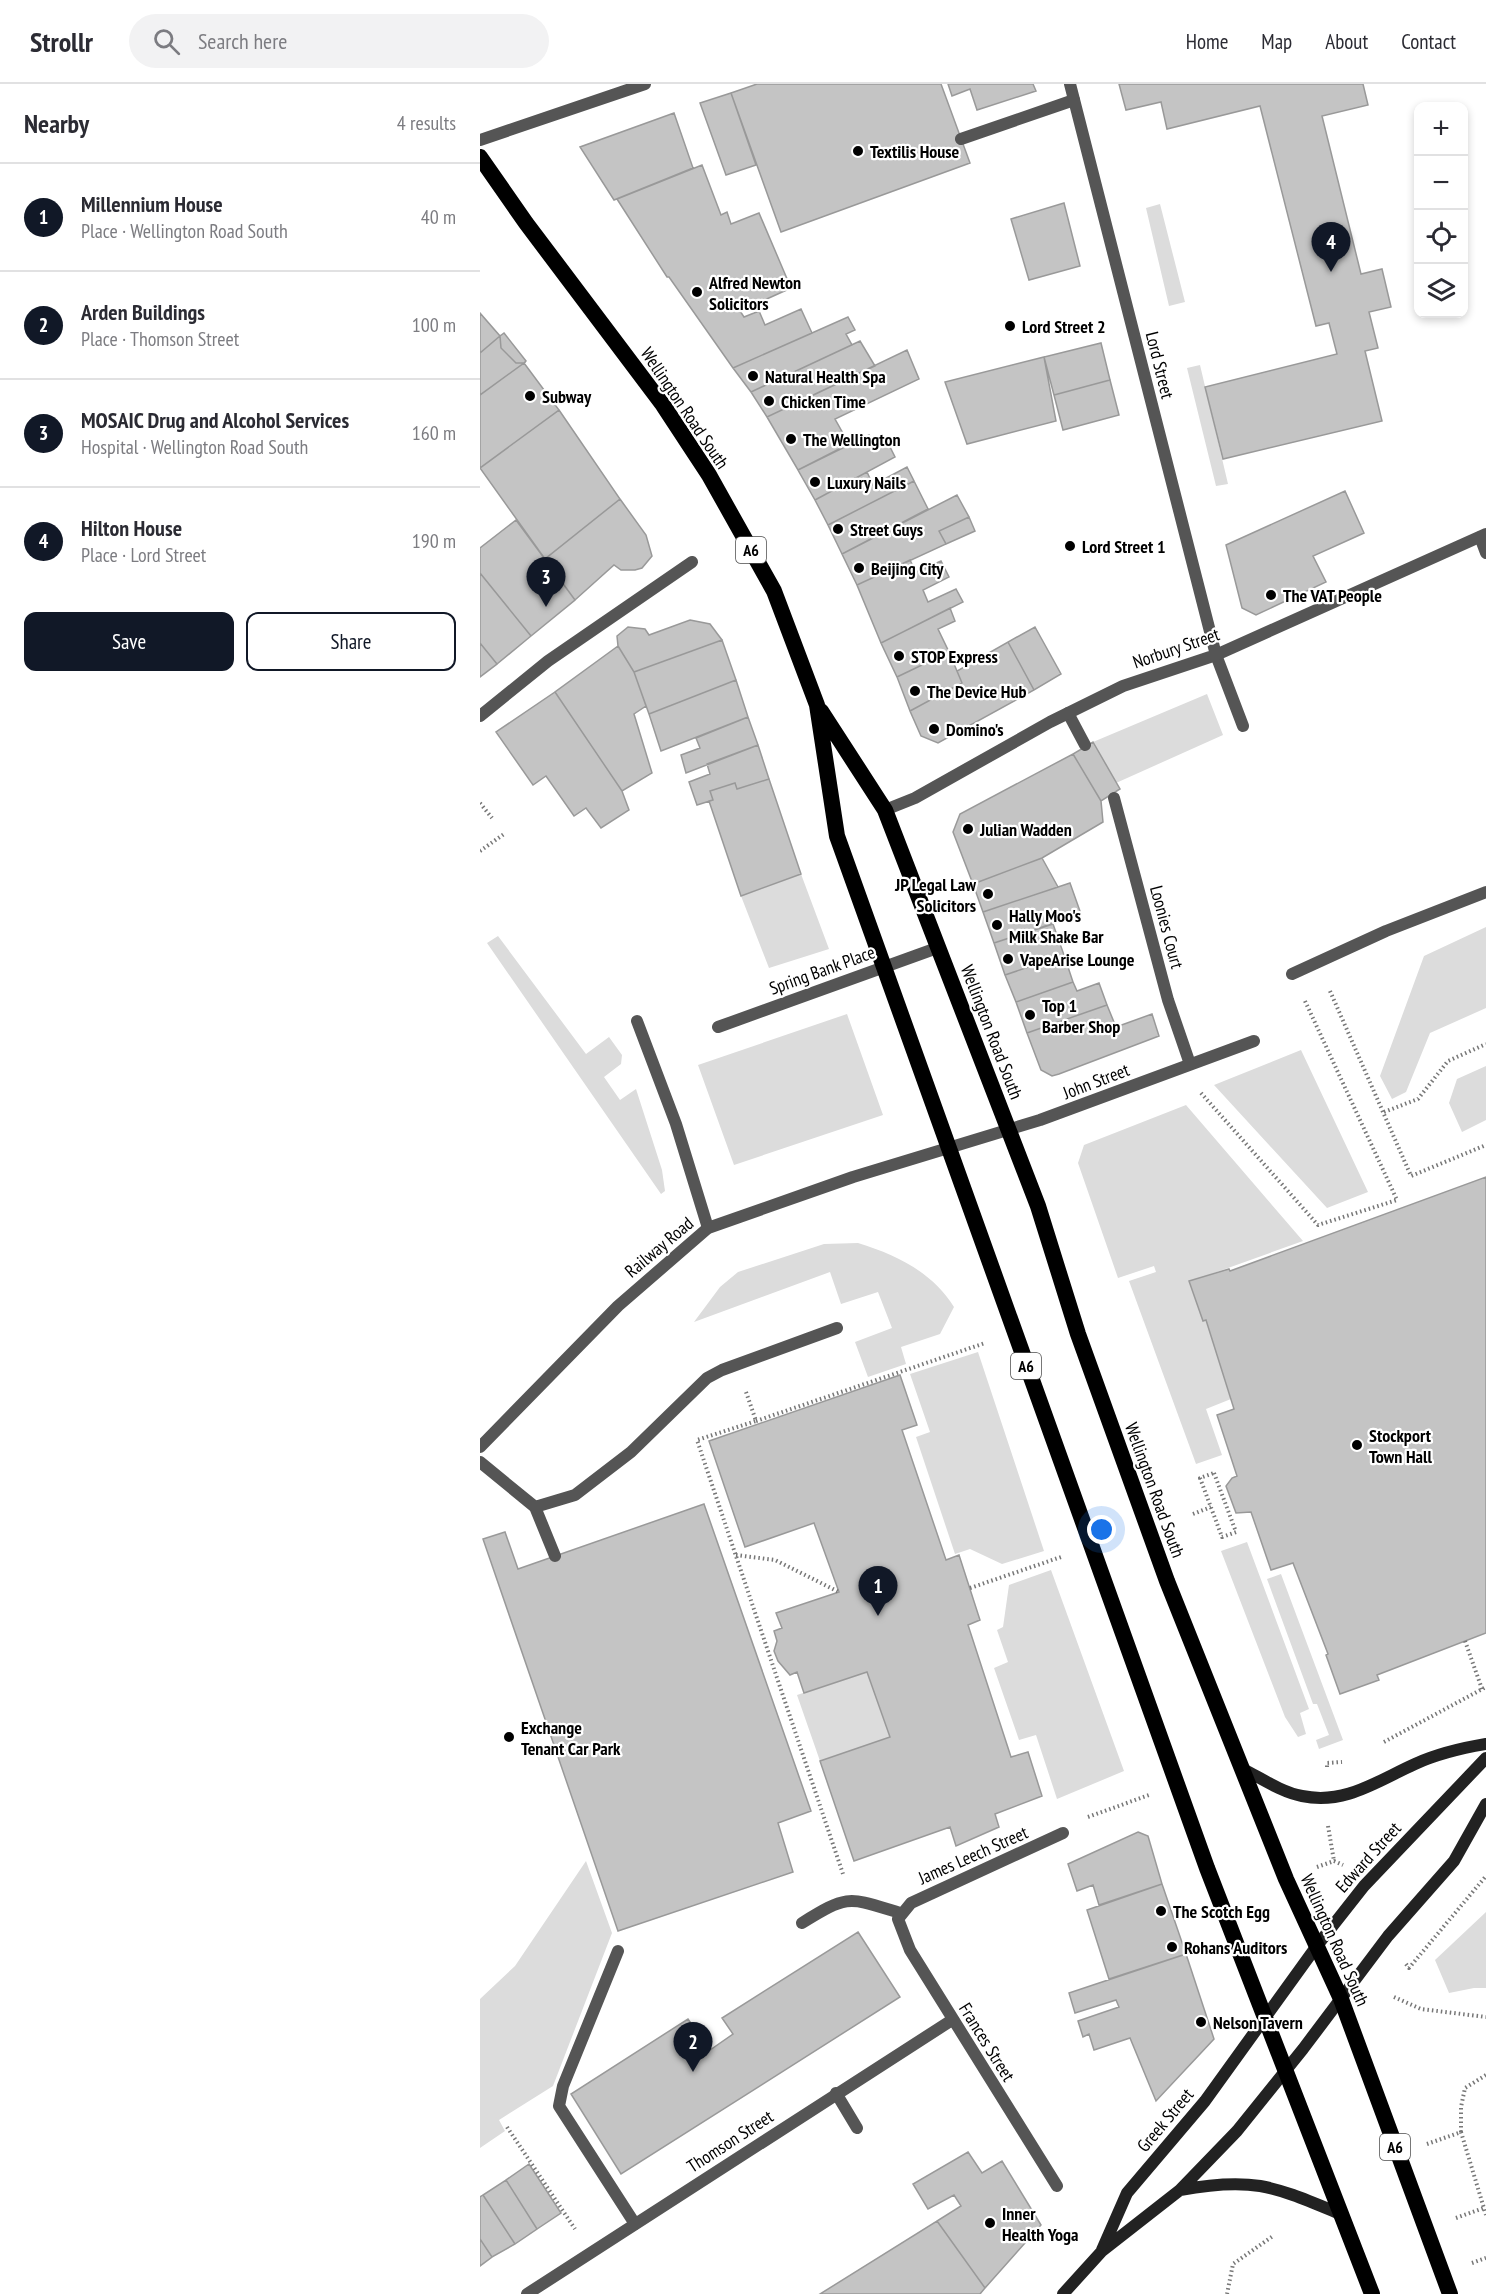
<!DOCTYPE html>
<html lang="en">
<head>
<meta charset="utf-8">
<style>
  :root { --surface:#fff; --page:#f2f2f3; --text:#2b2b33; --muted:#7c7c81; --line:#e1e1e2; --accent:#111827 }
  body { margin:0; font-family:"PT Sans Narrow",sans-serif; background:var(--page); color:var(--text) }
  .controls { position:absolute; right:18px; top:18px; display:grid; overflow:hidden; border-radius:12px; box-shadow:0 3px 9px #0003 }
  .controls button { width:54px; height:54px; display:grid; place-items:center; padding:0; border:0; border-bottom:2px solid var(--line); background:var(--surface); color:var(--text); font:30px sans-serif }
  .you { position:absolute; left:622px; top:1446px; width:21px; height:21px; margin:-15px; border:4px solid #fff; border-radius:50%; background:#1a73e8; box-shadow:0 0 0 9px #1a73e833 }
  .badge { display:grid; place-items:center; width:39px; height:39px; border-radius:50%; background:var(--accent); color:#fff; font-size:20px; font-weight:700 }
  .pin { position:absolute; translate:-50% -50px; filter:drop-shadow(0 2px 3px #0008) }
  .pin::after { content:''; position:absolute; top:32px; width:21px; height:18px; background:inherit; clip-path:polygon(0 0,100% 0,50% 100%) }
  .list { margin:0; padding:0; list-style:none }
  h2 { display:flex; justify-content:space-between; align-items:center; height:78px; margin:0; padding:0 24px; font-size:26px }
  h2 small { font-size:20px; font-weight:400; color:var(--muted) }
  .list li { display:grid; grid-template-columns:39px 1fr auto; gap:18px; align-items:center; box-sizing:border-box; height:108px; padding:0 24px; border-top:2px solid var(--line) }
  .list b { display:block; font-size:22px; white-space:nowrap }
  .list p { margin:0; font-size:20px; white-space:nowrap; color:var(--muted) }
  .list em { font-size:20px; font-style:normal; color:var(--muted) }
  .actions { display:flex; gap:12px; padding:18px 24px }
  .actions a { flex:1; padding:14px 0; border:2px solid var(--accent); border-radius:12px; text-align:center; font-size:21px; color:var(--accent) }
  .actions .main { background:var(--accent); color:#fff }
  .icon { flex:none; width:33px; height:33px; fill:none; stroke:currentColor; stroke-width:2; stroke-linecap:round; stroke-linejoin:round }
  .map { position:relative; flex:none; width:1006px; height:2210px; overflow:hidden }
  header { display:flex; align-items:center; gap:36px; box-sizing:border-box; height:84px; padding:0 30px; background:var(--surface); border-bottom:2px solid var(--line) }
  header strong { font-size:28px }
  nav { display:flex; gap:33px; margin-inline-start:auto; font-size:21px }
  .search { width:420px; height:54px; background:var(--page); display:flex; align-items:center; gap:15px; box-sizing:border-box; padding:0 21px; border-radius:33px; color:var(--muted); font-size:22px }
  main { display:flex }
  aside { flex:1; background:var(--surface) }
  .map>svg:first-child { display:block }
  .green { fill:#dcdcdc }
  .building { fill:#c4c4c4; stroke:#999; stroke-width:1.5 }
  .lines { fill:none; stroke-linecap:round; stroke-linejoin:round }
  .path { stroke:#777; stroke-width:4; stroke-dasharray:1.5 3; stroke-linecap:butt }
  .service { stroke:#555; stroke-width:12 }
  .pedestrian { stroke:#555; stroke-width:12 }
  .minor { stroke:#555; stroke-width:12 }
  .secondary { stroke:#222; stroke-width:12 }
  .trunk { stroke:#000; stroke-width:16 }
  .poi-dot { fill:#000; stroke:#fff; stroke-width:2 }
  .labels { text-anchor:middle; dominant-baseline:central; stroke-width:4.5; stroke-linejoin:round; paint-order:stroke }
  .shield { fill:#fff; stroke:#4c4c4c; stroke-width:1.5 }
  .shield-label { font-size:16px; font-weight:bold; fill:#000 }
  .poi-label { font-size:18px; font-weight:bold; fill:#000; stroke:#fff; text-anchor:start }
  .street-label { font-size:18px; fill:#000; stroke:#fff }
</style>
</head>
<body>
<header>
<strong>Strollr</strong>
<div class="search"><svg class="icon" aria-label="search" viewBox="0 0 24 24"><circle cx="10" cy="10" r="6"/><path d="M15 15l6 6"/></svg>Search here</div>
<nav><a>Home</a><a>Map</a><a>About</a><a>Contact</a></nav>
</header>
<main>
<aside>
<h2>Nearby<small>4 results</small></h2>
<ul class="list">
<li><span class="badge">1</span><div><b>Millennium House</b><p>Place · Wellington Road South</p></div><em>40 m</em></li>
<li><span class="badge">2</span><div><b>Arden Buildings</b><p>Place · Thomson Street</p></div><em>100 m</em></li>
<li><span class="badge">3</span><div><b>MOSAIC Drug and Alcohol Services</b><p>Hospital · Wellington Road South</p></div><em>160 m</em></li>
<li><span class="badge">4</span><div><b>Hilton House</b><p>Place · Lord Street</p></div><em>190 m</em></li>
</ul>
<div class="actions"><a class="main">Save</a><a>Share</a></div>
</aside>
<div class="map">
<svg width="1006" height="2210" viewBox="0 0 1006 2210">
  <rect width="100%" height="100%" fill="#fff"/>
  <path class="green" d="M 680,120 L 705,218 L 689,222 L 666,124 Z
    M 720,281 L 748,400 L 736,402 L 707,284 Z
    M 727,610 L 743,651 L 636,699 L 613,658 Z
    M 321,790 L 349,865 L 289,884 L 261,812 Z
    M 1006,843 L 1006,924 L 950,949 L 926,1008 L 912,1015 L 900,992 L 944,872 Z
    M 18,852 L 106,970 L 129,953 L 142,971 L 141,980 L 124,993 L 140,1016 L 156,1005 L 182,1086 L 185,1107 L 181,1110 L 7,859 Z
    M 367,930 L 403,1031 L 254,1081 L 218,981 Z
    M 821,966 L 888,1108 L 847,1124 L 734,1001 Z
    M 1006,982 L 1006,1036 L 982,1048 L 969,1019 L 977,995 Z
    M 706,1021 L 823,1157 L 709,1198 L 723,1236 L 726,1236 L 751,1315 L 726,1325 L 742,1371 L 716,1380 L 649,1197 L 676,1188 L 674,1182 L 638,1194 L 598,1079 L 604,1061 Z
    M 378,1159 C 417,1171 452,1188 474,1223 L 460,1250 L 421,1263 L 426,1280 L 388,1293 L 375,1258 L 412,1244 L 398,1208 L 361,1220 L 350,1188 L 214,1238 L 240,1203 L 258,1188 L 344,1160 Z
    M 498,1268 L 564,1467 L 522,1480 L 490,1465 L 475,1470 L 436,1353 L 450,1348 L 430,1290 Z
    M 767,1458 L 829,1625 L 820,1629 L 826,1650 L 818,1653 L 805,1633 L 741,1467 Z
    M 571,1486 L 644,1687 L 577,1715 L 556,1651 L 539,1656 L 514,1584 L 528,1578 L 517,1546 L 523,1543 L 529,1501 Z
    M 801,1490 L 863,1656 L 839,1665 L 836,1656 L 849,1651 L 837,1620 L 833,1620 L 787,1495 Z
    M 387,1588 L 410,1653 L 340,1677 L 317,1611 Z
    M 106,1777 L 132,1849 L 73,2002 L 19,2036 L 25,2047 L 0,2064 L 0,1915 L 35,1882 Z
    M 1006,1828 L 1006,1904 L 994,1904 L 969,1909 L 955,1876 Z"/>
  <path class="building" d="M 277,0 L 461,0 L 490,79 L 301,148 L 251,9 Z
    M 468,0 L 553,0 L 556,7 L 497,26 L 490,5 L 472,12 Z
    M 639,0 L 883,0 L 888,21 L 842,32 L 881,190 L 902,185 L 911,223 L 889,228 L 898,264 L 885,267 L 902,337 L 743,375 L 725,303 L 857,270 L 849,239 L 836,242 L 780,22 L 687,45 L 681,18 L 646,26 Z
    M 251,9 L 276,81 L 246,91 L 220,19 Z
    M 194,29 L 213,84 L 134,116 L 100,63 Z
    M 222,81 L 241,131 L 247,128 L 251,140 L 279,129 L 311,204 L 260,227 L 264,233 L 279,227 L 285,241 L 321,225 L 332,249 L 253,284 L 189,193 L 187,193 L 137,115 Z
    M 584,119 L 600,182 L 549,196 L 531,135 Z
    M 0,229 L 20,252 L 0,269 Z
    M 368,233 L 375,246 L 366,250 L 372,261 L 271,308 L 253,284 Z
    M 24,249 L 46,277 L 44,279 L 36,279 L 21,264 L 20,252 Z
    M 20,252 L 21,264 L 36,279 L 44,279 L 0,311 L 0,269 Z
    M 380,257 L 395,282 L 287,333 L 271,308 Z
    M 621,259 L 630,296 L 574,311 L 564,273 Z
    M 427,266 L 439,295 L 355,335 L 369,360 L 318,386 L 287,333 Z
    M 564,273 L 576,337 L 487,360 L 465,298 Z
    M 44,279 L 79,326 L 0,384 L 0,311 Z
    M 630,296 L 639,331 L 583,346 L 574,311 Z
    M 79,326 L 140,415 L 65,475 L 0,384 Z
    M 389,351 L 396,363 L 407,357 L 415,373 L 335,416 L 318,386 Z
    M 427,383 L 434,397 L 348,441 L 335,416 L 387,388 L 393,401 Z
    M 434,397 L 448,425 L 362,470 L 348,441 Z
    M 865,407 L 884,449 L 833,472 L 846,498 L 776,531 L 762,524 L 746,461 Z
    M 477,411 L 489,433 L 459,447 L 466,460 L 377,501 L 362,470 Z
    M 140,415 L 166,451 L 172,472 L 162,484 L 155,486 L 141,486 L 134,481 L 95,516 L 65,475 Z
    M 489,433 L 495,447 L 466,460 L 459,447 Z
    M 36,436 L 95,516 L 51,552 L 0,489 L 0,464 Z
    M 430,476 L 436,488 L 461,477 L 469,493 L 443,506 L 448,518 L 476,505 L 483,518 L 401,559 L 377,501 Z
    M 0,489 L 51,552 L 17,580 L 0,559 Z
    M 470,524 L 475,537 L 458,545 L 469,568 L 417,593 L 401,559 Z
    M 210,536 L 230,540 L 242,556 L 154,588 L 138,562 L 137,552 L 148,543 L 165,545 L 169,551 Z
    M 555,543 L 581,590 L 554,606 L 528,558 Z
    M 242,556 L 256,596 L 169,630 L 154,588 Z
    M 528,558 L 554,606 L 458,659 L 441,652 L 430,627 L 482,599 L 477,587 Z
    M 0,559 L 17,580 L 0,593 Z
    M 138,562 L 154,588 L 166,622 L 154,630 L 172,689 L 142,707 L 75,608 Z
    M 469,568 L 482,599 L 430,627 L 417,593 Z
    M 256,596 L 268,633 L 181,667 L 169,630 Z
    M 75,608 L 142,707 L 149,726 L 121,744 L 106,724 L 94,732 L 66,692 L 53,701 L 16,648 Z
    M 268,633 L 278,661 L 206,689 L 201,671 L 220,664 L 216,654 Z
    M 613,658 L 640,705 L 621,717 L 593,670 Z
    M 278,661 L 289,695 L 257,705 L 255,699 L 230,707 L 233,716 L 217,721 L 209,698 L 230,690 L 227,680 Z
    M 593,670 L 621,717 L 623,738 L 562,774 L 493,800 L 473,748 L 480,730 Z
    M 289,695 L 321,790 L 261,812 L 229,717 L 233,716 L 230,707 L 255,699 L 257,705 Z
    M 562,774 L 578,803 L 503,828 L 493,800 Z
    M 590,799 L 601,830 L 514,859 L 503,828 Z
    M 573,840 L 584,871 L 525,891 L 514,859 Z
    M 584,871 L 593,898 L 536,918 L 525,891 Z
    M 593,898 L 597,907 L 619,899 L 627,921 L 547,949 L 536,918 Z
    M 627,921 L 636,943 L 672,930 L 679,952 L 579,990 L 572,992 L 561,986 L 547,949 Z
    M 1006,1093 L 1006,1549 L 897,1591 L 899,1596 L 860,1610 L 846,1571 L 848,1570 L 813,1479 L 791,1486 L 771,1428 L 756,1429 L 746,1402 L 752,1394 L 757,1392 L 737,1331 L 754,1325 L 726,1236 L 723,1237 L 709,1197 L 749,1185 L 750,1187 Z
    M 420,1291 L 437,1341 L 422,1346 L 466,1476 L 479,1471 L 500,1536 L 488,1541 L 531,1673 L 548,1668 L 562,1712 L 515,1730 L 519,1743 L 476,1762 L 470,1743 L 374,1777 L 340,1677 L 410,1653 L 387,1588 L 324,1609 L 317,1588 L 310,1591 L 298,1577 L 294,1567 L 297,1557 L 294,1547 L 302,1544 L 296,1529 L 359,1508 L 334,1439 L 265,1463 L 229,1357 Z
    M 224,1420 L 331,1727 L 298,1739 L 313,1788 L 138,1847 L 3,1455 L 25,1448 L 38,1485 Z
    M 658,1748 L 668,1752 L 682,1800 L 619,1821 L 613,1801 L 597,1807 L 588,1780 Z
    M 682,1800 L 706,1870 L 629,1895 L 607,1826 Z
    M 378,1848 L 420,1913 L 141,2090 L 91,2010 L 208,1935 L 230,1966 L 253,1950 L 242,1934 Z
    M 706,1870 L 734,1955 L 676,2017 L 650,1954 L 614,1966 L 609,1950 L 603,1953 L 598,1937 L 639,1923 L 636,1916 L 595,1929 L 589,1909 Z
    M 488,2068 L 502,2089 L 522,2077 L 561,2141 L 505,2204 L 457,2137 L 481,2122 L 474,2111 L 448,2125 L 433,2100 Z
    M 49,2080 L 81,2129 L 57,2145 L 26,2096 Z
    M 26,2096 L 57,2145 L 35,2160 L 3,2111 Z
    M 3,2111 L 35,2160 L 12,2173 L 0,2155 L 0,2113 Z
    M 457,2137 L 505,2204 L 500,2210 L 340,2210 Z
    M 0,2155 L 12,2173 L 0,2182 Z"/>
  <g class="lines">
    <path class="path" d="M 0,719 L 12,734
      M 0,767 L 24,750
      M 850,907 L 931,1092 L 1006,1061
      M 721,1009 L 838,1141 L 917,1116 L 825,917
      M 904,1028 L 938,1015 L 968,977 L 1006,960
      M 266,1308 L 276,1337 L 217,1356 L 363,1790
      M 276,1337 L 505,1259
      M 734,1389 L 756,1448 L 742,1453 L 720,1394 Z
      M 713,1430 L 731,1423
      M 256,1471 L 295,1476 L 359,1508
      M 490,1504 L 581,1473
      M 985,1557 L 1002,1605
      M 904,1658 L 1006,1603
      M 847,1683 L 847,1679 L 862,1678
      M 608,1733 L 669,1711
      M 848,1742 L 854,1777
      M 837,1783 L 854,1777 L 863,1781
      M 926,1880 L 929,1884 L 1006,1792
      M 914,1913 L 941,1925 L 1006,1933
      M 27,2043 L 95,2145
      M 981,2048 L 981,2023 L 985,2004 L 1006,1991
      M 947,2060 L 981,2048 L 1006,2131
      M 976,2134 L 1004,2124
      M 992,2179 L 1006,2174
      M 747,2210 L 753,2180 L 793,2152"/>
    <path class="service" d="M 481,55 L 594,16
      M 1000,453 L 1006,469
      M 736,571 L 763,642
      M 588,629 L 605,661
      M 634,714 L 688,916 L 710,980
      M 157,937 L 196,1040 L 228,1144
      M 0,1378 L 55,1423 L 75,1472
      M 55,1423 L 95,1411 L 151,1368 L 227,1294 L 242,1286 L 357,1244
      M 322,1839 C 369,1810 368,1813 420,1829
      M 138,1867 L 83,2002 L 79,2022 L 155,2140
      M 356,2009 L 377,2044"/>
    <path class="pedestrian" d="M 0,632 L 68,577 L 212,478
      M 812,890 L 906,847 L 1006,808"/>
    <path class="minor" d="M 590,0 L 736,571
      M 0,56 L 165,0
      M 405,726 L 435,714 L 570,638 L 643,602 L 736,571 L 1006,450
      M 238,943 L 457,864
      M 0,1363 L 138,1222 L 228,1144 L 373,1093 L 560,1036 L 774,957
      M 577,2102 L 430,1866 L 418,1835 L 431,1819 L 583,1749
      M 47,2210 L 472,1936"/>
    <path class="secondary" d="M 763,1685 C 781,1694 801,1708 822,1712 C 865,1721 897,1697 935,1680 C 957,1670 982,1664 1006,1660
      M 700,2106 C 775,2092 795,2103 863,2131
      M 622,2166 L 647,2109 L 725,2017 L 836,1863 L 884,1802 L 1006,1674
      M 583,2210 L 622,2167 L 700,2106 L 757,2047 L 823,1965 L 908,1852 L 974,1777 L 1006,1720"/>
    <path class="trunk" d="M 0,73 L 46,139 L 183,321 L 229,391 L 294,507 L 337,621 L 357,752 L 727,1784 L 892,2210
      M 341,627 L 405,726 L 558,1122 L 598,1250 L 687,1497 L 806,1795 L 861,1915 L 970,2210"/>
  </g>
  <g class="poi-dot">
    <circle cx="378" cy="67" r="6"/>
    <circle cx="217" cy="208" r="6"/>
    <circle cx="530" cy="242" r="6"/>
    <circle cx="273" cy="292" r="6"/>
    <circle cx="50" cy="312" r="6"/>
    <circle cx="289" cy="317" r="6"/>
    <circle cx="311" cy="355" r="6"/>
    <circle cx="335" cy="398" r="6"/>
    <circle cx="358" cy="445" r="6"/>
    <circle cx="590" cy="462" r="6"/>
    <circle cx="379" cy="484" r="6"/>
    <circle cx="791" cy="511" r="6"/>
    <circle cx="419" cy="572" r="6"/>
    <circle cx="435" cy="607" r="6"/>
    <circle cx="454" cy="645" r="6"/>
    <circle cx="488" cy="745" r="6"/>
    <circle cx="508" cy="810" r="6"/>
    <circle cx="517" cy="841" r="6"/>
    <circle cx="528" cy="875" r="6"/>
    <circle cx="550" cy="931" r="6"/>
    <circle cx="877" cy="1361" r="6"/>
    <circle cx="29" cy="1653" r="6"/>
    <circle cx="681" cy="1827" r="6"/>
    <circle cx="692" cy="1863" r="6"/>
    <circle cx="721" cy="1938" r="6"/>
    <circle cx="510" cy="2139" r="6"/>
  </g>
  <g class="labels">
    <g class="shield">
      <rect x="256" y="453" width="30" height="26" rx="4.5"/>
      <rect x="531" y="1269" width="30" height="26" rx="4.5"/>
      <rect x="900" y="2050" width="30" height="26" rx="4.5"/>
    </g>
    <g class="shield-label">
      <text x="271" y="466">A6</text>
      <text x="546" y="1282">A6</text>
      <text x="915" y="2063">A6</text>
    </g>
    <g class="poi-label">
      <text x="390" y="67">Textilis House</text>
      <text x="229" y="198">Alfred Newton<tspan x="229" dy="21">Solicitors</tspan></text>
      <text x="542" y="242">Lord Street 2</text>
      <text x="285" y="292">Natural Health Spa</text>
      <text x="62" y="312">Subway</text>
      <text x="301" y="317">Chicken Time</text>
      <text x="323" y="355">The Wellington</text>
      <text x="347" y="398">Luxury Nails</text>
      <text x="370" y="445">Street Guys</text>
      <text x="602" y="462">Lord Street 1</text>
      <text x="391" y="484">Beijing City</text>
      <text x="803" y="511">The VAT People</text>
      <text x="431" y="572">STOP Express</text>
      <text x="447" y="607">The Device Hub</text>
      <text x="466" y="645">Domino's</text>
      <text x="500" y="745">Julian Wadden</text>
      <text x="496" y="800" text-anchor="end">JP Legal Law<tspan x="496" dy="21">Solicitors</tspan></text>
      <text x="529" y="831">Hally Moo's<tspan x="529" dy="21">Milk Shake Bar</tspan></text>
      <text x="540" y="875">VapeArise Lounge</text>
      <text x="562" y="921">Top 1<tspan x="562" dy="21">Barber Shop</tspan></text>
      <text x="889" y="1351">Stockport<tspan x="889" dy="21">Town Hall</tspan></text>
      <text x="41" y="1643">Exchange<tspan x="41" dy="21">Tenant Car Park</tspan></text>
      <text x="693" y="1827">The Scotch Egg</text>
      <text x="704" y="1863">Rohans Auditors</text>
      <text x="733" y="1938">Nelson Tavern</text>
      <text x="522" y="2129">Inner<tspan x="522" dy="21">Health Yoga</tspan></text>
    </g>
    <g class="street-label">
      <text transform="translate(680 281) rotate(76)">Lord Street</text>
      <text transform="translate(205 324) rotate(56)">Wellington Road South</text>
      <text transform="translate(696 564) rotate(-19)">Norbury Street</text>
      <text transform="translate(687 843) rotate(75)">Loonies Court</text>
      <text transform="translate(342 886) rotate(-20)">Spring Bank Place</text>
      <text transform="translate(512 948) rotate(69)">Wellington Road South</text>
      <text transform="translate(616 997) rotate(-21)">John Street</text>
      <text transform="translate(179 1163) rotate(-40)">Railway Road</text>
      <text transform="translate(675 1406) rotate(70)">Wellington Road South</text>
      <text transform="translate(493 1771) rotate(-24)">James Leech Street</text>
      <text transform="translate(888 1773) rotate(-48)">Edward Street</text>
      <text transform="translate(855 1856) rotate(66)">Wellington Road South</text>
      <text transform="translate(507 1958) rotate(58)">Frances Street</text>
      <text transform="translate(685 2036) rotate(-50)">Greek Street</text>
      <text transform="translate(250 2057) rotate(-33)">Thomson Street</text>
    </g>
  </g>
</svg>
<div class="controls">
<button>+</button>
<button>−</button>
<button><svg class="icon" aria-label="locate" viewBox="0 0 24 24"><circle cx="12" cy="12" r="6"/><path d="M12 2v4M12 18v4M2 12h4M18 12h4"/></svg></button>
<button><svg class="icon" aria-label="layers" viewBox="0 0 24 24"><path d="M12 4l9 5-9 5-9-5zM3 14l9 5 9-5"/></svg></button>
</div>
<div class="you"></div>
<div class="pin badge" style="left:398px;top:1532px">1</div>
<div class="pin badge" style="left:213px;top:1988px">2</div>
<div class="pin badge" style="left:66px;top:523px">3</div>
<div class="pin badge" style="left:851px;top:188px">4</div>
</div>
</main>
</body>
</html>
